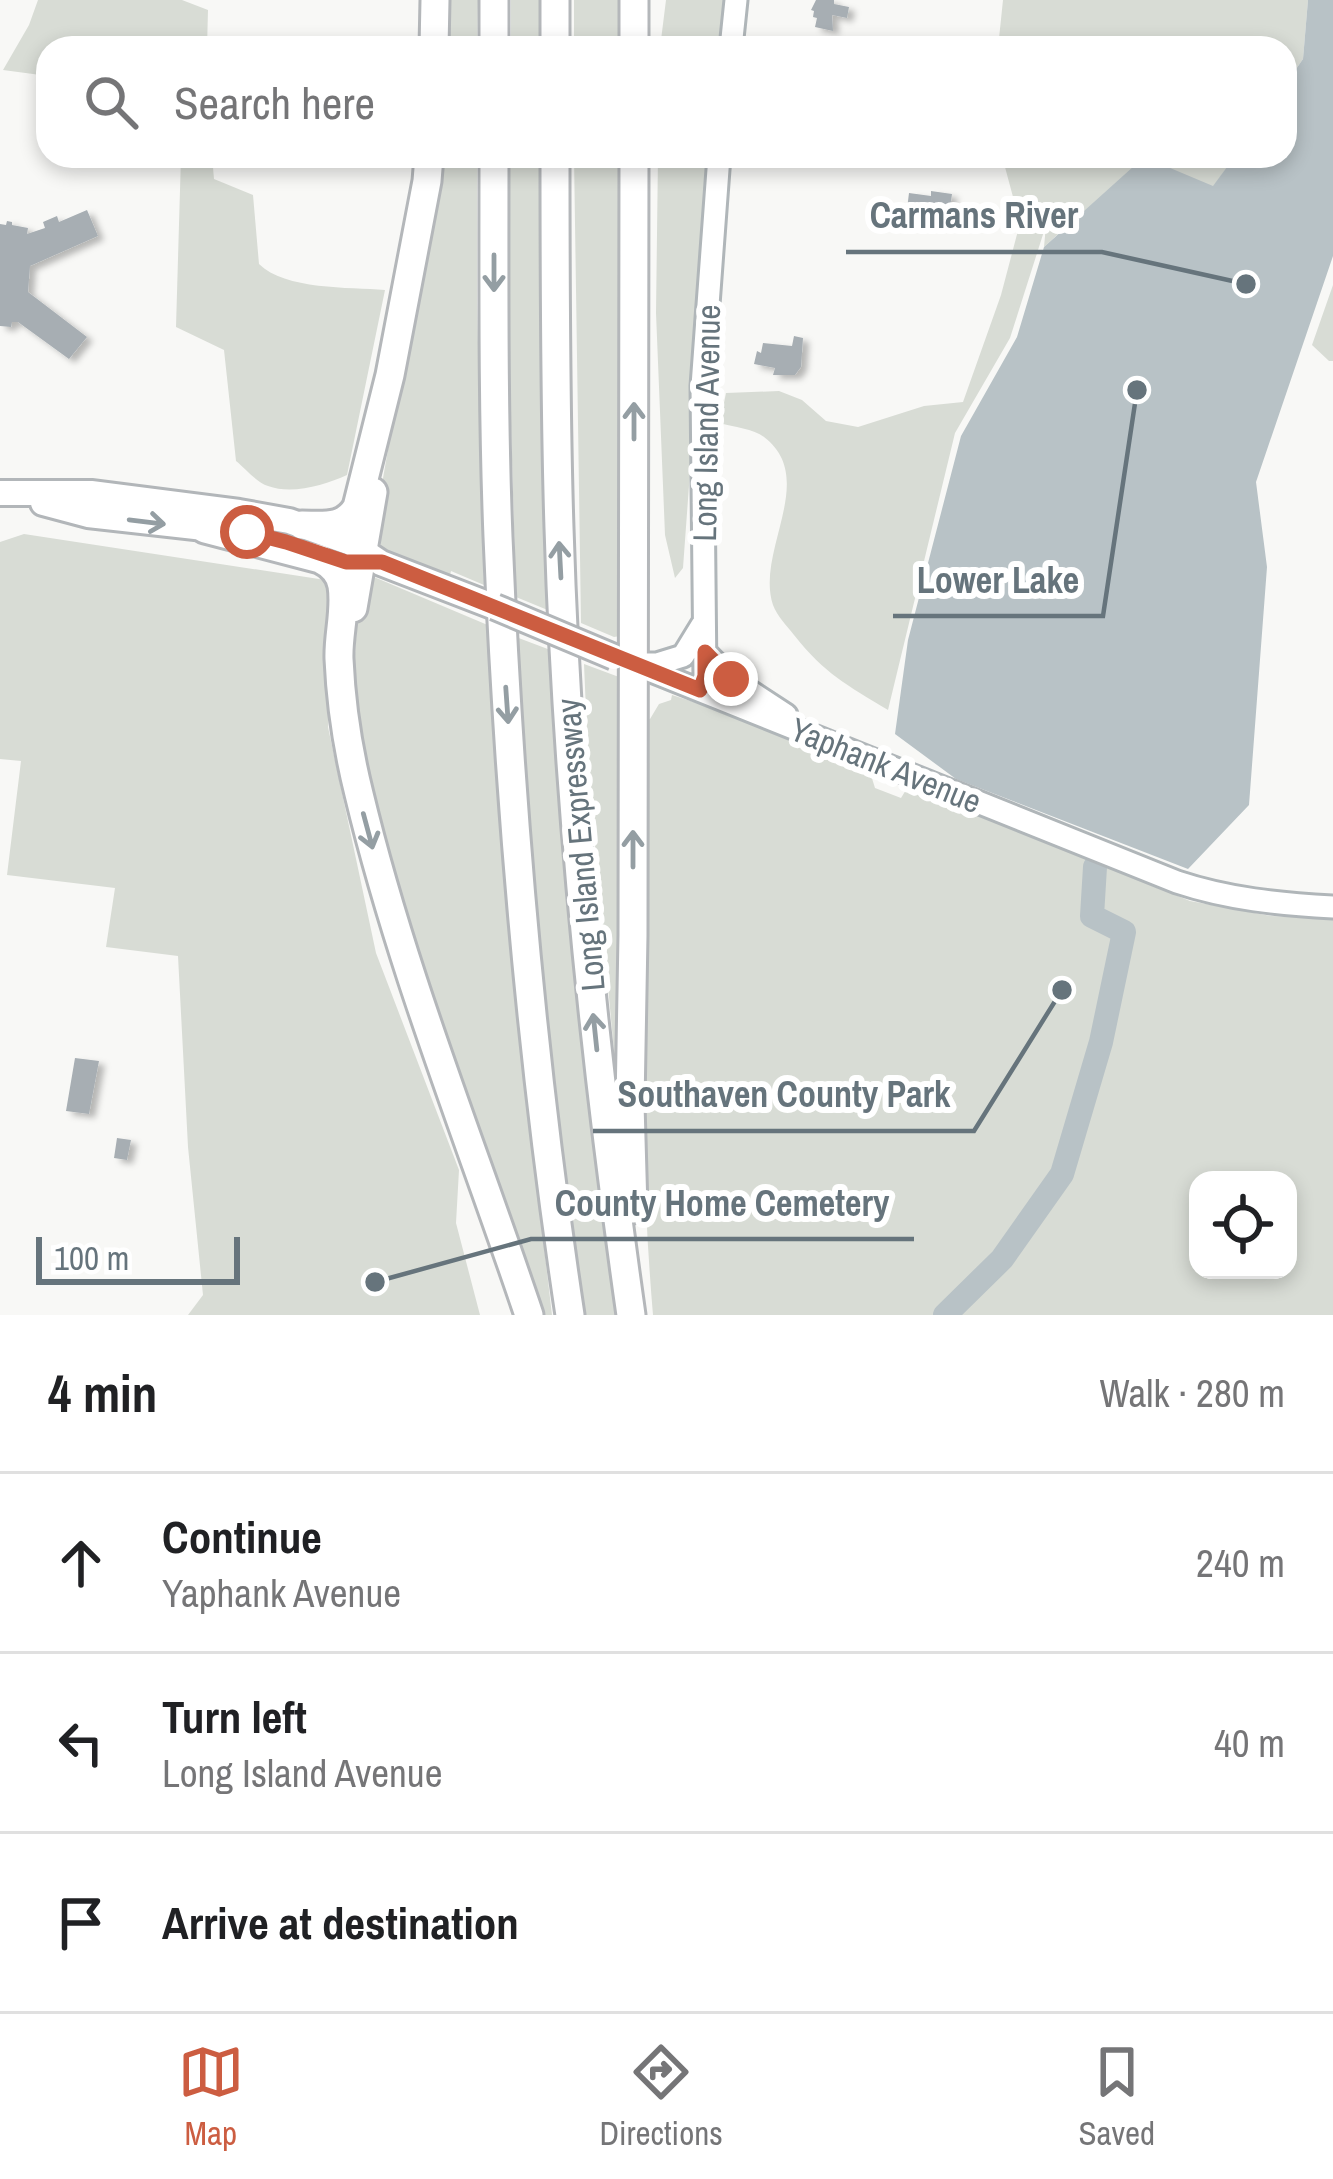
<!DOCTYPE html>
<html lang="en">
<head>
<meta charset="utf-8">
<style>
  :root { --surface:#fff; --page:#f6f6f6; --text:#202124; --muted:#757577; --line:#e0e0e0; --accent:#cc5d41 }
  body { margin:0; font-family:"Archivo Narrow",sans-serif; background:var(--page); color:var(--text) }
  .controls { position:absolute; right:36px; bottom:36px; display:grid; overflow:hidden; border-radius:24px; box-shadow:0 6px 18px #0003 }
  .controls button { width:108px; height:108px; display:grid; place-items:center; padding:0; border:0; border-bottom:3px solid var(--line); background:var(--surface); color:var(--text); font:60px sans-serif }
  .scale { position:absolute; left:36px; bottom:30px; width:204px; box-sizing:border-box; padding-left:12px; border:6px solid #66747c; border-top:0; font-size:33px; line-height:42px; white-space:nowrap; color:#66747c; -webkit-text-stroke:9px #fff; paint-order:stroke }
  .stop { position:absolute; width:36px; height:36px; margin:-27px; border:9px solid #cc5d41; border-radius:50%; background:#fff }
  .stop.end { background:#cc5d41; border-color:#fff; box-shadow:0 3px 12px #0008 }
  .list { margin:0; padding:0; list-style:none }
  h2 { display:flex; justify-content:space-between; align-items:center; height:156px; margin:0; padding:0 48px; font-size:51px }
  h2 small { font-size:39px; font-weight:400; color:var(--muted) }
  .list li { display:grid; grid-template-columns:78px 1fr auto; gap:36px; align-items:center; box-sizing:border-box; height:180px; padding:0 48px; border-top:3px solid var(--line) }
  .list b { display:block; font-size:45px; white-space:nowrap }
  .list p { margin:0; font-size:39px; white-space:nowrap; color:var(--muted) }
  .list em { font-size:39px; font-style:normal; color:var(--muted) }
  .icon { flex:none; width:66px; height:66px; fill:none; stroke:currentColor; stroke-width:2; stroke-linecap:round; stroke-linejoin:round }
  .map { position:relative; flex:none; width:1333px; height:1315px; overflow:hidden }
  .search { position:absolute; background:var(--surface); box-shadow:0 6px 18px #0003; left:36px; right:36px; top:36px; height:132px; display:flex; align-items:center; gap:30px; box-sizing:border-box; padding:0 42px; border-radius:36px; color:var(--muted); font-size:45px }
  .sheet { height:696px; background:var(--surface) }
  nav { display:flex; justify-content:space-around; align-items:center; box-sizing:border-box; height:168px; border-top:3px solid var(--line); background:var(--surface); font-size:33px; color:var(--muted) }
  nav a { display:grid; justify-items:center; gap:6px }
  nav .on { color:var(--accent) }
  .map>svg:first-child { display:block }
  .green { fill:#d8dcd5; fill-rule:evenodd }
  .water { fill:#b8c2c6 }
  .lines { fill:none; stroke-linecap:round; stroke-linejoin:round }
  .river { stroke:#b8c2c6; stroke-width:24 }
  .building { fill:#a7aeb3; filter:url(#shadow) }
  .secondary-casing { stroke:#b0b6b9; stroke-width:27 }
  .primary-casing { stroke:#b2b6b9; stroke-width:30 }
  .highway-casing { stroke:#b4b7ba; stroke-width:33 }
  .secondary { stroke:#fff; stroke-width:21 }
  .primary { stroke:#fff; stroke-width:24 }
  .highway { stroke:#fff; stroke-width:27 }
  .primary-bridge-casing { stroke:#b2b6b9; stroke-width:30; stroke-linecap:butt }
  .primary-bridge { stroke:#fff; stroke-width:24 }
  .oneway { stroke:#949ea3 }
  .route { stroke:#cc5d41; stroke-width:15 }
  .labels { text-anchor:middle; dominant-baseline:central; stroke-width:12; stroke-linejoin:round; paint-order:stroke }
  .street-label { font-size:33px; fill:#66747c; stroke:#fff }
  .leader { fill:none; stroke:#66747c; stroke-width:4.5 }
  .callout-dot { fill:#66747c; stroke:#fff; stroke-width:4.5 }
  .callout-label { font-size:36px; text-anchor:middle; font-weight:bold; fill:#66747c; stroke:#fff; stroke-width:12; stroke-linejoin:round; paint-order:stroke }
</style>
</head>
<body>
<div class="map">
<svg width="1333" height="1315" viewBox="0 0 1333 1315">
  <defs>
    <filter id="shadow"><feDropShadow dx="6" dy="4" stdDeviation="3" flood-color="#0004"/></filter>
  </defs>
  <rect width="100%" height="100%" fill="#f8f8f6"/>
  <path class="green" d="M 38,0 L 182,0 L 208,10 L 207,48 L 48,48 L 48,76 L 3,70 L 29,25 Z
    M 443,0 L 478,0 L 477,48 L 443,48 Z
    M 511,0 L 544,0 L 544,48 L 511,48 Z
    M 574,0 L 626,0 L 625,48 L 574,48 Z
    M 666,0 L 724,0 L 721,48 L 660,48 Z
    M 1003,0 L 1308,0 L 1303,59 L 1285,85 L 1285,48 L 998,48 Z
    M 181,156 L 212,156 L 214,179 L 253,195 L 259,264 C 285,290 349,287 385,290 L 347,475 C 325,485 292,495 268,486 C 257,483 245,468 236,461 L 224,350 L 176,327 Z
    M 439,156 L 477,156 L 477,303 L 484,585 L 451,571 L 450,575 L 381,548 L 381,544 L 377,541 L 378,507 Z
    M 509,156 L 544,156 L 550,611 L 516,597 L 507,288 Z
    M 574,156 L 624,156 L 620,636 L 614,637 L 581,623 Z
    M 658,156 L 713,156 L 683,568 L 675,578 L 665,535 L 656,313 Z
    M 1002,156 L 1235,156 L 1213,187 L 1082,212 L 1044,247 L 1046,225 L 1010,338 L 955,433 L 888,710 C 847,685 825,674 794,635 C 787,626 777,616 773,605 C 755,551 819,479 764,437 C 754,429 733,427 720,423 L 726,393 L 779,391 L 802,400 L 826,421 L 858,427 L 924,406 L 963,402 L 1001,295 L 1020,223 Z
    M 1333,285 L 1333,361 L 1329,361 L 1312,345 Z
    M 24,534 L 332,581 L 328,727 L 376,953 L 459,1170 L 456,1223 L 480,1315 L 188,1315 L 203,1295 L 188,1147 L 178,956 L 106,947 L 115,888 L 7,875 L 21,761 L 0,759 L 0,542 Z
    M 374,577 L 490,626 L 525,1084 L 552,1315 L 537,1315 L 419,967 L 365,775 L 353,684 L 358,610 L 368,581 L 373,580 Z
    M 516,637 L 553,651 C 569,873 584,1095 617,1315 L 582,1315 C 546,1090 532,863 516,637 Z
    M 584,664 L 619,677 L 624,683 L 625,1073 L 616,1073 L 589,781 Z
    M 672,695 L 700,704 L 870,772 L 875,788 L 901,798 L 909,785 L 1190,901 L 1271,916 L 1333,918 L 1333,1315 L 653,1315 C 636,1117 644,918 646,720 L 650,719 L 659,704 L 671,700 ZM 1198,1180 L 1288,1180 L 1288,1270 L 1198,1270 Z"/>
  <path class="water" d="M 1308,0 L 1333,0 L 1333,256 L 1256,482 L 1267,567 L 1249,805 L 1188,869 L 956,779 L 895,734 L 908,640 L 961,436 L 1017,337 L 1044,247 L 1144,157 L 1213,186 L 1235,156 L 1285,156 L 1285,85 L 1303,59 Z"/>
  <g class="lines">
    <path class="river" d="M 945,1315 L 1002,1259 L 1062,1174 L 1101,1042 L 1124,932 L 1092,916 L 1095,867"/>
  </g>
  <path class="building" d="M 816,0 L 834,0 L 834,4 L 849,7 L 847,18 L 832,15 L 833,31 L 815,27 L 817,18 L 813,17 L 814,11 L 811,10 Z
    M 931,191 L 952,194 L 948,222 L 906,217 L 909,193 L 931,196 Z
    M 87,210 L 98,236 L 30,266 L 28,292 L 87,337 L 69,359 L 18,322 L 12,322 L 11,327 L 0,326 L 0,224 L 6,225 L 7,221 L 12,222 L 12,225 L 28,228 L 27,234 L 45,228 L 43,222 L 57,216 L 59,222 Z
    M 794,336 L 803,338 L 801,367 L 795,375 L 773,375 L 775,368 L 754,364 L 757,351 L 761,353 L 763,343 L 792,346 Z
    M 75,1058 L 99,1061 L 89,1114 L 66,1111 Z
    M 117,1138 L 131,1140 L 127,1160 L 114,1158 Z"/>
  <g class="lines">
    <g class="secondary-casing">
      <path id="secondary" d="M 731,48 L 736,0
        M 705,652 L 731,679 L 786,715
        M 634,664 L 1177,882 C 1228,899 1279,904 1333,907
        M 644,664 L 657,664 L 683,656 L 702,625
        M 700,690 L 705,677 L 702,386 L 719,156"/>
    </g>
    <g class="primary-casing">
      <path id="primary" d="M 0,493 L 91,493 L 239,512 L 289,521 L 351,543 L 381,563 L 495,607
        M 43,503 L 88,515 L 222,530"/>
    </g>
    <g class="highway-casing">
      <path id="highway" d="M 634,0 L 634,48
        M 434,48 L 435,0
        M 494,48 L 494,0
        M 555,48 L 555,0
        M 494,156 C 494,283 493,410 498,537 C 509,798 531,1057 570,1315
        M 555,156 C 555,280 555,404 559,528 C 567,792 594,1055 631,1315
        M 302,525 C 324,525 344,529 357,507 L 390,375 L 427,181 L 429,156
        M 205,529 L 320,559 C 332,565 340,573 342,586 C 346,610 338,635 339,659 C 341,705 348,750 359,794 C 402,973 471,1142 529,1315
        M 353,608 L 373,492
        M 633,1209 L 630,1104 L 633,935 L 634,156"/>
    </g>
    <use href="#secondary" class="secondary"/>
    <use href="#primary" class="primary"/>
    <use href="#highway" class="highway"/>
    <g class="primary-bridge-casing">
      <path id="primary-bridge" d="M 495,607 L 614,657"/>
    </g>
    <use href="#primary-bridge" class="primary-bridge"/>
  </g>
  <defs><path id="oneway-shaft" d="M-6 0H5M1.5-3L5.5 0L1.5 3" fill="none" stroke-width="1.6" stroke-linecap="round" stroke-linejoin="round" transform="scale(3)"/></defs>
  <g class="oneway">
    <use href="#oneway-shaft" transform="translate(494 273) rotate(90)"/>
    <use href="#oneway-shaft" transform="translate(634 421) rotate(-90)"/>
    <use href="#oneway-shaft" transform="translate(147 522) rotate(7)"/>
    <use href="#oneway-shaft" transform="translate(560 560) rotate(-93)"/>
    <use href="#oneway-shaft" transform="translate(507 705) rotate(86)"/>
    <use href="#oneway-shaft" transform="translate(368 831) rotate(75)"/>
    <use href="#oneway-shaft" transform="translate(633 849) rotate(-90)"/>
    <use href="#oneway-shaft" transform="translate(595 1032) rotate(-96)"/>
  </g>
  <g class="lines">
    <path class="route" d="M 247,532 L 286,542 L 346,562 L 382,562 L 700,690 L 705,676 L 705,652 L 731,679"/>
  </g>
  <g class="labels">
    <g class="street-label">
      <text transform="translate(706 423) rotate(-89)">Long Island Avenue</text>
      <text transform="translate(886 765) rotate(22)">Yaphank Avenue</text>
      <text transform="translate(580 845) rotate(-95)">Long Island Expressway</text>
    </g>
  </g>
  <path class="leader" d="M1246 284L1102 252H846M1137 390L1103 616H893M1062 990L974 1131H593M375 1282L531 1239H914"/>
  <g class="callout-dot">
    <circle cx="1246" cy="284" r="12"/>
    <circle cx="1137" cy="390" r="12"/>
    <circle cx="1062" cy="990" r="12"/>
    <circle cx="375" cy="1282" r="12"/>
  </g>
  <g class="callout-label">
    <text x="974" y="228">Carmans River</text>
    <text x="998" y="593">Lower Lake</text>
    <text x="784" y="1107">Southaven County Park</text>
    <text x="722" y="1216">County Home Cemetery</text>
  </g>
</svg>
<div class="controls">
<button><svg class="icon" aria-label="locate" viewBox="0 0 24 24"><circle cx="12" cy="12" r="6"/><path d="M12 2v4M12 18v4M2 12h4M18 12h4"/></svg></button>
</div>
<div class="scale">100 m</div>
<div class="stop" style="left:247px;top:532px"></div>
<div class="stop end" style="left:731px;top:679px"></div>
<div class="search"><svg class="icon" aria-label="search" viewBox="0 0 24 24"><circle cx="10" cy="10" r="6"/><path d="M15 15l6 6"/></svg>Search here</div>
</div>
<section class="sheet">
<h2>4 min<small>Walk · 280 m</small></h2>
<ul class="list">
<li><svg class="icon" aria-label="ahead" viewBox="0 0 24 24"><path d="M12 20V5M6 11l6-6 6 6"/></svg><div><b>Continue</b><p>Yaphank Avenue</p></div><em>240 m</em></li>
<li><svg class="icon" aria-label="left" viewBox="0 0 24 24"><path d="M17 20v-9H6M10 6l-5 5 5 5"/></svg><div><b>Turn left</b><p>Long Island Avenue</p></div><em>40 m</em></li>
<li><svg class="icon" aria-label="arrive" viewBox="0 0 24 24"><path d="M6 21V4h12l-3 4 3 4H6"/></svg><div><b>Arrive at destination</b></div></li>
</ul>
</section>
<nav>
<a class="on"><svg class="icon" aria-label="map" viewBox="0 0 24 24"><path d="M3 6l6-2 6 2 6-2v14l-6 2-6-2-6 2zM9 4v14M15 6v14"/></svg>Map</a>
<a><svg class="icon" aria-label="directions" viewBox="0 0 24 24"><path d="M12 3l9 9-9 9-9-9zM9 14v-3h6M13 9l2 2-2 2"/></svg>Directions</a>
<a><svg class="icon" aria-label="saved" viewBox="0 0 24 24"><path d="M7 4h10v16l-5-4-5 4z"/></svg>Saved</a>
</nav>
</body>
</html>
